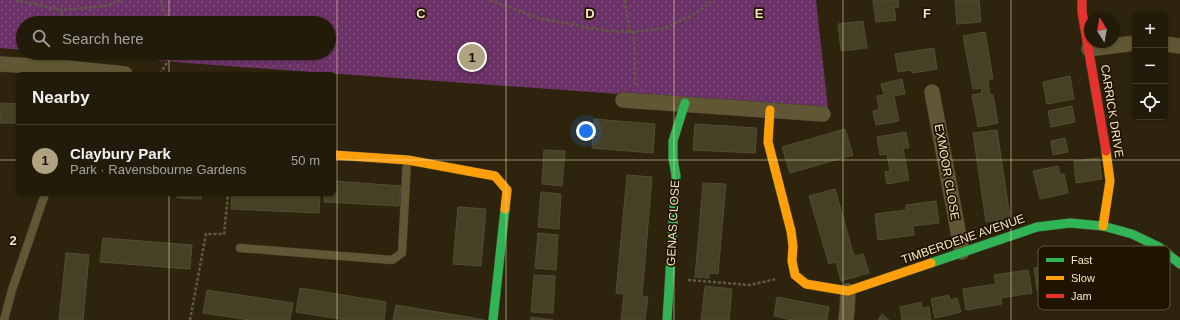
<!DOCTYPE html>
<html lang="en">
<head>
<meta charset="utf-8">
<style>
  :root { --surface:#221b0a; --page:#2a2413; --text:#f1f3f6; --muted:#a2a19c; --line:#3f392b; --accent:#b1a281 }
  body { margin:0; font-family:Arial,sans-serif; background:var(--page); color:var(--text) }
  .controls { position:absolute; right:12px; top:12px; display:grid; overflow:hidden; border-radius:6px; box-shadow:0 1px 3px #0004 }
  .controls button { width:36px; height:36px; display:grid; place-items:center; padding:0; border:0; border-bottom:1px solid var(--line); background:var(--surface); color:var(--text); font:20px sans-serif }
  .compass { position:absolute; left:1084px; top:12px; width:36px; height:36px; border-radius:50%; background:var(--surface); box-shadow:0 1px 3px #0004; rotate:349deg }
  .you { position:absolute; left:586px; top:131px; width:14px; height:14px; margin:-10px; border:3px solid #fff; border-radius:50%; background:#1a73e8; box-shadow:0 0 0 6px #1a73e833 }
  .badge { display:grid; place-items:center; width:26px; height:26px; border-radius:50%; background:var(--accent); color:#111; font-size:13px; font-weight:700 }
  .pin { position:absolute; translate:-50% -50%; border:2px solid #fff; box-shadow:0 1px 4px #0006 }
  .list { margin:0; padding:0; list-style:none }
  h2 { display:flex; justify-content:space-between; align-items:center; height:52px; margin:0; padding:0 16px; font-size:17px }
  h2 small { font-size:13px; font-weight:400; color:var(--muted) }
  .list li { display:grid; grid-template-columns:26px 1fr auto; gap:12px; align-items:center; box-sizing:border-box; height:72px; padding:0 16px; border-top:1px solid var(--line) }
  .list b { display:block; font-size:15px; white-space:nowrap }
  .list p { margin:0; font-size:13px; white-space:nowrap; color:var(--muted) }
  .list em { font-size:13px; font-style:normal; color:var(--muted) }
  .icon { flex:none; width:22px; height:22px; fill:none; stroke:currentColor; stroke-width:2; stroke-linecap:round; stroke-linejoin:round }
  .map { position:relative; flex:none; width:1180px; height:320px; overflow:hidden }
  .search { position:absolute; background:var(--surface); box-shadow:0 1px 3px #0004; left:16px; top:16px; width:320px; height:44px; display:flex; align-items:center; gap:10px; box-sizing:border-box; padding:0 14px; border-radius:22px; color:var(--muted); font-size:15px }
  .panel { position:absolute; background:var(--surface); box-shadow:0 1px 3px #0004; left:16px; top:72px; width:320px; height:124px; border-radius:6px }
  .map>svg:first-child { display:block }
  .park { fill:url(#park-dots) }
  .building { fill:#464026; stroke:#524d32 }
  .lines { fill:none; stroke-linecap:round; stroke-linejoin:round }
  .lane-casing { stroke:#473f2c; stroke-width:9 }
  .street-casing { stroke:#473f2c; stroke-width:16 }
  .fast-casing { stroke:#473f2c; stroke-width:10 }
  .slow-casing { stroke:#473f2c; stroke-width:10 }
  .jam-casing { stroke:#473f2c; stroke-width:10 }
  .path { stroke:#635a41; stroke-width:2.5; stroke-dasharray:3 2; stroke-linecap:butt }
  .lane { stroke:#625735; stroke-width:8 }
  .street { stroke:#625735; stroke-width:15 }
  .fast { stroke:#30b455; stroke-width:9 }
  .slow { stroke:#ff9f0a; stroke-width:9 }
  .jam { stroke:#e5322d; stroke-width:9 }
  .grid { fill:none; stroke:#f7e6c0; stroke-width:1; stroke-opacity:0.55 }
  .labels { text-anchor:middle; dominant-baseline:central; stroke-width:3.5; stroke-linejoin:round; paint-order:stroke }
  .street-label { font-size:12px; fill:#f7e6c0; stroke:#1e1400 }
  .key { fill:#1e1400; stroke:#5f533a; stroke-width:1 }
  .key-label { font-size:11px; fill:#f7e6c0 }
  .grid-label { font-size:13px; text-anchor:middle; font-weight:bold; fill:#f7e6c0; stroke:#1e1400; stroke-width:3.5; stroke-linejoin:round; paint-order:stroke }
</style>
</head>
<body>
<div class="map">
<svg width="1180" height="320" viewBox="0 0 1180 320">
  <defs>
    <pattern id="park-dots" width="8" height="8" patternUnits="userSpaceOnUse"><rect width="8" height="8" fill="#6b3267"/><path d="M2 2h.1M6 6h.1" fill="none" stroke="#81507b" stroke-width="1.8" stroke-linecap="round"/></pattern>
  </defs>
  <rect width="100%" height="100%" fill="#2e240d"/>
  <path class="park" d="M 0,0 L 816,0 L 828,109 L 187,63 L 73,53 L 329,53 L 329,23 L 23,23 L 23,50 L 0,48 Z"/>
  <path class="building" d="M 873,0 L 898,0 L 899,7 L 894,8 L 896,20 L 876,22 Z
    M 955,0 L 979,0 L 981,22 L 957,24 Z
    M 863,21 L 867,48 L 841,51 L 838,24 Z
    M 985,32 L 993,79 L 988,80 L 990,95 L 993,95 L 998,123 L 978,127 L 972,95 L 982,93 L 981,88 L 973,89 L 963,36 Z
    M 934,48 L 937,69 L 912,73 L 911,70 L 898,72 L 895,54 Z
    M 1070,76 L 1074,99 L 1047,104 L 1043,82 Z
    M 902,79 L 905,94 L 894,96 L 899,121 L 876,125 L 873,111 L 879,110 L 877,96 L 884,95 L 881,84 Z
    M 1,103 L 18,104 L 18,123 L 0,123 Z
    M 1072,106 L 1075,122 L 1051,127 L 1048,111 Z
    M 594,119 L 655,124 L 653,153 L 592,148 Z
    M 695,124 L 757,128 L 755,153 L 693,150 Z
    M 845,129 L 853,155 L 790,173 L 782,147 Z
    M 997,130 L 1010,218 L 986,222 L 973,133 Z
    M 906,132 L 909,148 L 903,148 L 909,180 L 887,184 L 885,172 L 890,171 L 887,154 L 880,155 L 877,137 Z
    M 1065,138 L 1068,152 L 1053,155 L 1051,141 Z
    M 544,150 L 565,151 L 562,186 L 542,184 Z
    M 1099,158 L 1102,179 L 1076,183 L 1074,161 Z
    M 1058,166 L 1060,175 L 1064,174 L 1068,193 L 1040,199 L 1033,171 Z
    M 627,175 L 652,177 L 642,296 L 648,297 L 645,320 L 621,320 L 624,294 L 616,293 Z
    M 334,181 L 401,186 L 399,206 L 324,202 L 324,194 L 334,194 Z
    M 703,183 L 726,184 L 718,274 L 709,273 L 709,278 L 695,277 Z
    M 835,189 L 854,256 L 863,254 L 869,273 L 841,281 L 836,262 L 829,264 L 809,196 Z
    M 541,192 L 561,194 L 559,229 L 538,227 Z
    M 177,194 L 202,194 L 201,199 L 177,198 Z
    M 232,194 L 320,194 L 319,213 L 231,209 Z
    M 936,201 L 939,223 L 913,226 L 914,235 L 878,240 L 875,214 L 906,210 L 906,205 Z
    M 458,207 L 486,209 L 481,266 L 453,264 Z
    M 538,233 L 558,235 L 556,270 L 535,268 Z
    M 103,238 L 192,245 L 190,269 L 100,262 Z
    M 66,253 L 89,255 L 83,320 L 59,320 Z
    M 1055,265 L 1057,274 L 1063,272 L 1065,285 L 1037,290 L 1034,268 Z
    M 1028,270 L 1032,293 L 1001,298 L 1002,304 L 966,310 L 963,289 L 996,284 L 994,275 Z
    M 534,275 L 555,276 L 553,313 L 531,312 Z
    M 705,286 L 732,289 L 729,320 L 701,320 Z
    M 300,288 L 386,302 L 384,320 L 347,320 L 296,312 Z
    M 207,290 L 293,303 L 290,320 L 250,320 L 203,313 Z
    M 949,295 L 950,300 L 957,298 L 961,312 L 935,318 L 931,299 Z
    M 777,297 L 829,307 L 827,320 L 788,320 L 788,319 L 774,316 Z
    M 921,302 L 922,308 L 929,307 L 931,320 L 902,320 L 900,307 Z
    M 396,305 L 485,320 L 393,320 Z
    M 882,314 L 889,320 L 878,320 Z
    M 531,317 L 553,320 L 531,320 Z"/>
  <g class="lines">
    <g class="lane-casing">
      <path id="lane" d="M 240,248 L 392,260 L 402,253 L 407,161
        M 4,320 L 12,290 L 45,194"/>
    </g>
    <g class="street-casing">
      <path id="street" d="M 1165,44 L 1180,46
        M 1089,49 L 1135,43
        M 0,64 L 67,68 L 125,74
        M 932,92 L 962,252
        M 623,100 L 823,114
        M 846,320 L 847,311 L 848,291"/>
    </g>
    <g class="fast-casing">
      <path id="fast" d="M 931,263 L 1037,227 L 1070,223 L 1103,226 L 1132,234 L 1159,247 L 1180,264
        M 493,320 L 505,209
        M 667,320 L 676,176 L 673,158 L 673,141 L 685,103"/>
    </g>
    <g class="slow-casing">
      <path id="slow" d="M 770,110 L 768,142 L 791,231 L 793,246 L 792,261 L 795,275 L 806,284 L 848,291 L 931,263
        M 334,155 L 408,160 L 495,176 L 507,190 L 505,209
        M 1103,226 L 1110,181 L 1106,151"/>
    </g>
    <g class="jam-casing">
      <path id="jam" d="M 1082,0 L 1082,12 L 1106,151"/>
    </g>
    <path class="path" d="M 15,0 L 62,10 L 105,6 L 121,0
      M 160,0 L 169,23
      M 490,0 L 538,18 L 607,31 L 634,32 L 666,28 L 696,13 L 713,0
      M 624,0 L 630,32
      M 61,23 L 62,10
      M 634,32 L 635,85
      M 160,74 L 168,61 L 169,53
      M 688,280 L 750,285 L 776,279
      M 190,320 L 206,234 L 224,234 L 228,194"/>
    <use href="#lane" class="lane"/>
    <use href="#street" class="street"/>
    <use href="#fast" class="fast"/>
    <use href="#slow" class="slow"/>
    <use href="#jam" class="jam"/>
  </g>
  <path class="grid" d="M 169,0 L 169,23M 337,0 L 337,320M 506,0 L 506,320M 674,0 L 674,320M 843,0 L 843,320M 1011,0 L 1011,320M 169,53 L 169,74M 0,160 L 18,160M 334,160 L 1180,160M 169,194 L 169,320"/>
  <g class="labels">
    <g class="street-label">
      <text transform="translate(1112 111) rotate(81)">CARRICK DRIVE</text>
      <text transform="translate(947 172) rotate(80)">EXMOOR CLOSE</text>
      <text transform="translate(673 223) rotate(-87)">GENAS CLOSE</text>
      <text transform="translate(963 239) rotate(-19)">TIMBERDENE AVENUE</text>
    </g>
  </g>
  <rect x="1038" y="246" width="132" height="64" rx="6" class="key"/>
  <rect x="1046" y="258" width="18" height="4" fill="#30b455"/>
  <rect x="1046" y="276" width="18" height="4" fill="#ff9f0a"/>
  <rect x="1046" y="294" width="18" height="4" fill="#e5322d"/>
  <g class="key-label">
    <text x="1071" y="264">Fast</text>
    <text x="1071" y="282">Slow</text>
    <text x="1071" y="300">Jam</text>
  </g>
  <g class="grid-label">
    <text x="421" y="18">C</text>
    <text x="590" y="18">D</text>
    <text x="759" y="18">E</text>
    <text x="927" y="18">F</text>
    <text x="13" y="245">2</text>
  </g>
</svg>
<div class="controls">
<button>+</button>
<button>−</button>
<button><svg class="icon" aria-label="locate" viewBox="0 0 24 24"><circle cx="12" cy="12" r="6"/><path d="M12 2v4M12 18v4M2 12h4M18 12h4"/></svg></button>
</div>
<svg class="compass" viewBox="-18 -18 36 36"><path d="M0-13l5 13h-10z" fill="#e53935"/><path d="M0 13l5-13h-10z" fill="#a2a19c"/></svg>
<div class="you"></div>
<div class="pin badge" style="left:472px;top:57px">1</div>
<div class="search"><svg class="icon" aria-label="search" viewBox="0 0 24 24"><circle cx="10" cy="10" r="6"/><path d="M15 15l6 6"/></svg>Search here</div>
<section class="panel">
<h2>Nearby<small></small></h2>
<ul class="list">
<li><span class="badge">1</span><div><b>Claybury Park</b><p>Park · Ravensbourne Gardens</p></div><em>50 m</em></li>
</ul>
</section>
</div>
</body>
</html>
